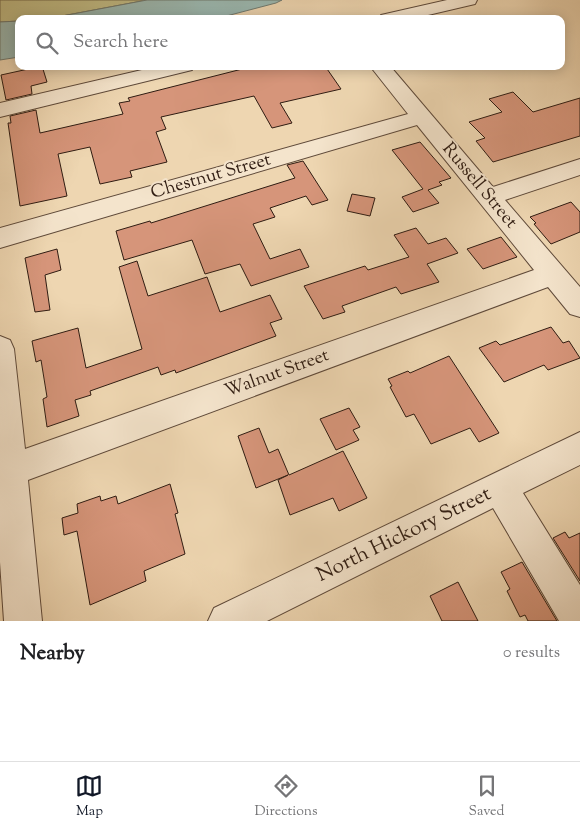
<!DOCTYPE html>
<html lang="en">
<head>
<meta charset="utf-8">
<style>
  :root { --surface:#fff; --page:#f2f2f2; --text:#202124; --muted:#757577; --line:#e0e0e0; --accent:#111827 }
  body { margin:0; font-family:"Sorts Mill Goudy",serif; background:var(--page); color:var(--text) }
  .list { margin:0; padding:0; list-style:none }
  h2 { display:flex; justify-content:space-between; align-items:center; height:65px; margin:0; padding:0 20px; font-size:21px }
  h2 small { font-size:16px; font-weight:400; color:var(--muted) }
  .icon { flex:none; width:28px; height:28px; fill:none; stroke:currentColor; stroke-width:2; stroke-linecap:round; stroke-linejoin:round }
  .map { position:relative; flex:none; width:580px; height:621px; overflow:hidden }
  .search { position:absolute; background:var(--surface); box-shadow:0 2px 12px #0003; left:15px; right:15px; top:15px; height:55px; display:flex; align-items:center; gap:12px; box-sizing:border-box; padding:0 18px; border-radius:10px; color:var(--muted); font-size:19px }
  .sheet { height:140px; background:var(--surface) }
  nav { display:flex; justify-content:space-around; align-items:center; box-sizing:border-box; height:70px; border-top:1px solid var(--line); background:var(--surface); font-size:14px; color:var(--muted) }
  nav a { display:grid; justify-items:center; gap:2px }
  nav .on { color:var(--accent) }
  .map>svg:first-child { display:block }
  .green { fill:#c1bc86; stroke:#786c4c }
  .water { fill:#9ab8b1; stroke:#6f7a71 }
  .building { fill:#d6957a; stroke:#2f1c12 }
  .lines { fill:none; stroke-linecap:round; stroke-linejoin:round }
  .minor-casing { stroke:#5f4a3a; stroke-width:2 }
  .minor { fill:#f4e4cc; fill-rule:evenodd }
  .labels { text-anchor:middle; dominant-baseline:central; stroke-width:4; stroke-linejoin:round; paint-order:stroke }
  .street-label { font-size:18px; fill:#2f1c12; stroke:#f4e4cc }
  .near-street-label { font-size:21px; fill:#2f1c12; stroke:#f4e4cc }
</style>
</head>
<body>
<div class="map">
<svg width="580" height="621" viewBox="0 0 580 621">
  <rect width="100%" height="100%" fill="#eed6b1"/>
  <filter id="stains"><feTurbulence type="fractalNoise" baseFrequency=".004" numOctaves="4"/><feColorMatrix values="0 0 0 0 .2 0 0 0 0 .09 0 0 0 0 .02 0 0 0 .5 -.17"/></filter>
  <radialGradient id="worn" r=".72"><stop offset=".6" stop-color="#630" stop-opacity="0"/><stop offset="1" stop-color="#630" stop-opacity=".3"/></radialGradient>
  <path class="green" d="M 0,0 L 147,0 L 46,19 L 19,19 L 19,21 L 0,22 Z"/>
  <path class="water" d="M 147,0 L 282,0 L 276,3 L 215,19 L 46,19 Z
    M 19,21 L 19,57 L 0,60 L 0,22 Z"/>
  <path class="building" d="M 42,66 L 47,82 L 31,86 L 32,94 L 6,100 L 1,75 Z
    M 254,66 L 325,66 L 341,89 L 280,103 L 292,123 L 272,128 L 254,96 L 161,117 L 166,129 L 156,132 L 167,162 L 130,171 L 132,177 L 100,184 L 90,147 L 58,154 L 67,196 L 20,206 L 8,123 L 11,123 L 10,116 L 36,110 L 40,133 L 123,114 L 119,103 L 130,101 L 128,98 Z
    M 513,92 L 533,112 L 580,98 L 580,136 L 493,162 L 476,141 L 485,138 L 469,122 L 502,112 L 489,99 Z
    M 420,142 L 451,178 L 439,182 L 442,185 L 428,190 L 439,203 L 413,212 L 402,197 L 423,189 L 392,150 Z
    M 303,161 L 328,200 L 312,205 L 306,196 L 270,208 L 275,217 L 253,224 L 270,259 L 300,249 L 309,267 L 251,286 L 240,264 L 205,274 L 192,240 L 124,260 L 116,231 L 150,221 L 151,223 L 295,178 L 287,165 Z
    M 352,194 L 375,198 L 370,216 L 347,211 Z
    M 571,202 L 580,212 L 580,232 L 551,244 L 534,224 L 536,223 L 530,217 Z
    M 416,228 L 428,244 L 446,238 L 458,253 L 427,264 L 439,282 L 401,294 L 396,287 L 342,306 L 345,312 L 323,319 L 304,286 L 365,266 L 368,270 L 409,257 L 394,235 Z
    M 501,237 L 517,257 L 483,269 L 467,249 Z
    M 57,249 L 61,270 L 45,275 L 50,310 L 35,312 L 25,258 Z
    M 137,261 L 148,296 L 207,277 L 220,312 L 270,295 L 282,319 L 270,323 L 276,336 L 176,373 L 175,370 L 161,375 L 158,367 L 90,391 L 91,395 L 75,400 L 79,416 L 47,427 L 43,399 L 47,397 L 41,360 L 36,362 L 32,341 L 78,328 L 86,368 L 142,349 L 119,267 Z
    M 551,327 L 563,343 L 569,341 L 580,358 L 548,370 L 544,365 L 504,382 L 479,348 L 496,341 L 500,345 Z
    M 449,356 L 499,433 L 479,442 L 470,428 L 431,444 L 414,414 L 406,417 L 390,387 L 392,386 L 388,379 L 408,371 L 410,373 Z
    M 349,408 L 360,427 L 353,430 L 359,440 L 336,450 L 320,419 Z
    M 259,428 L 269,453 L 278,449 L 289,475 L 343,451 L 367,498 L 339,511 L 333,498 L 290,515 L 278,480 L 288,475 L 256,488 L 238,436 Z
    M 170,484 L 178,513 L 175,514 L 185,554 L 144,571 L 146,581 L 90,605 L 77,531 L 64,535 L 62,518 L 78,513 L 77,504 L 100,496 L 101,501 L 116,496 L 118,504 Z
    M 565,532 L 569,538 L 580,533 L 580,581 L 553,538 Z
    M 522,562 L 557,621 L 528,621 L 525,615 L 520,617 L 507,591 L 510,589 L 501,572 Z
    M 458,582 L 478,621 L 442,621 L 430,596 Z"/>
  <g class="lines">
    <g class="minor-casing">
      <path id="minor" d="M 447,0 L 477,0 L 475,4 L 411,19 L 378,19 L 381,15 Z
        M 159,66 L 194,66 L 192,70 L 0,117 L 0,103 Z
        M 370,66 L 390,66 L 493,187 L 580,159 L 580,175 L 505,200 L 580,287 L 580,317 L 570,314 L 548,287 L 28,480 L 42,621 L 4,621 L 0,562 L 0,336 L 10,340 L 14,349 L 25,449 L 534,270 L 417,125 L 0,248 L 0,228 L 408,114 Z
        M 580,432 L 580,465 L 523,493 L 580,585 L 580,621 L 559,621 L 493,508 L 267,621 L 208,621 L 214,608 Z"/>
    </g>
    <use href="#minor" class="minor"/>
  </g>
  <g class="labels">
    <g class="street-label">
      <text transform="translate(211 177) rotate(-16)">Chestnut Street</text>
      <text transform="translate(479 186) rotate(50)">Russell Street</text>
      <text transform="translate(277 374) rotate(-20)">Walnut Street</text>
    </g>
    <g class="near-street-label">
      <text transform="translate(404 535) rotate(-26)">North Hickory Street</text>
    </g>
  </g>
  <rect width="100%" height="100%" filter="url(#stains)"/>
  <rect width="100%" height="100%" fill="url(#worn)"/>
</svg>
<div class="search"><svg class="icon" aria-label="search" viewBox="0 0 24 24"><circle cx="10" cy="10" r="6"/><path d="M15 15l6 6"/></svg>Search here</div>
</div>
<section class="sheet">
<h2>Nearby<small>0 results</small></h2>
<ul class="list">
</ul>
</section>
<nav>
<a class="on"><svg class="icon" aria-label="map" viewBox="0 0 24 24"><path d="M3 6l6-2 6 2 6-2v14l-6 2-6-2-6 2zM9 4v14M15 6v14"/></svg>Map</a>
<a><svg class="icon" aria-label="directions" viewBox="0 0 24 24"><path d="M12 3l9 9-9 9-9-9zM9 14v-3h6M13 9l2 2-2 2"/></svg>Directions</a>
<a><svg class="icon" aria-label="saved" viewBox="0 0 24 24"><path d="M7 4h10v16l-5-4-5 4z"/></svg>Saved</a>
</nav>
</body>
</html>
